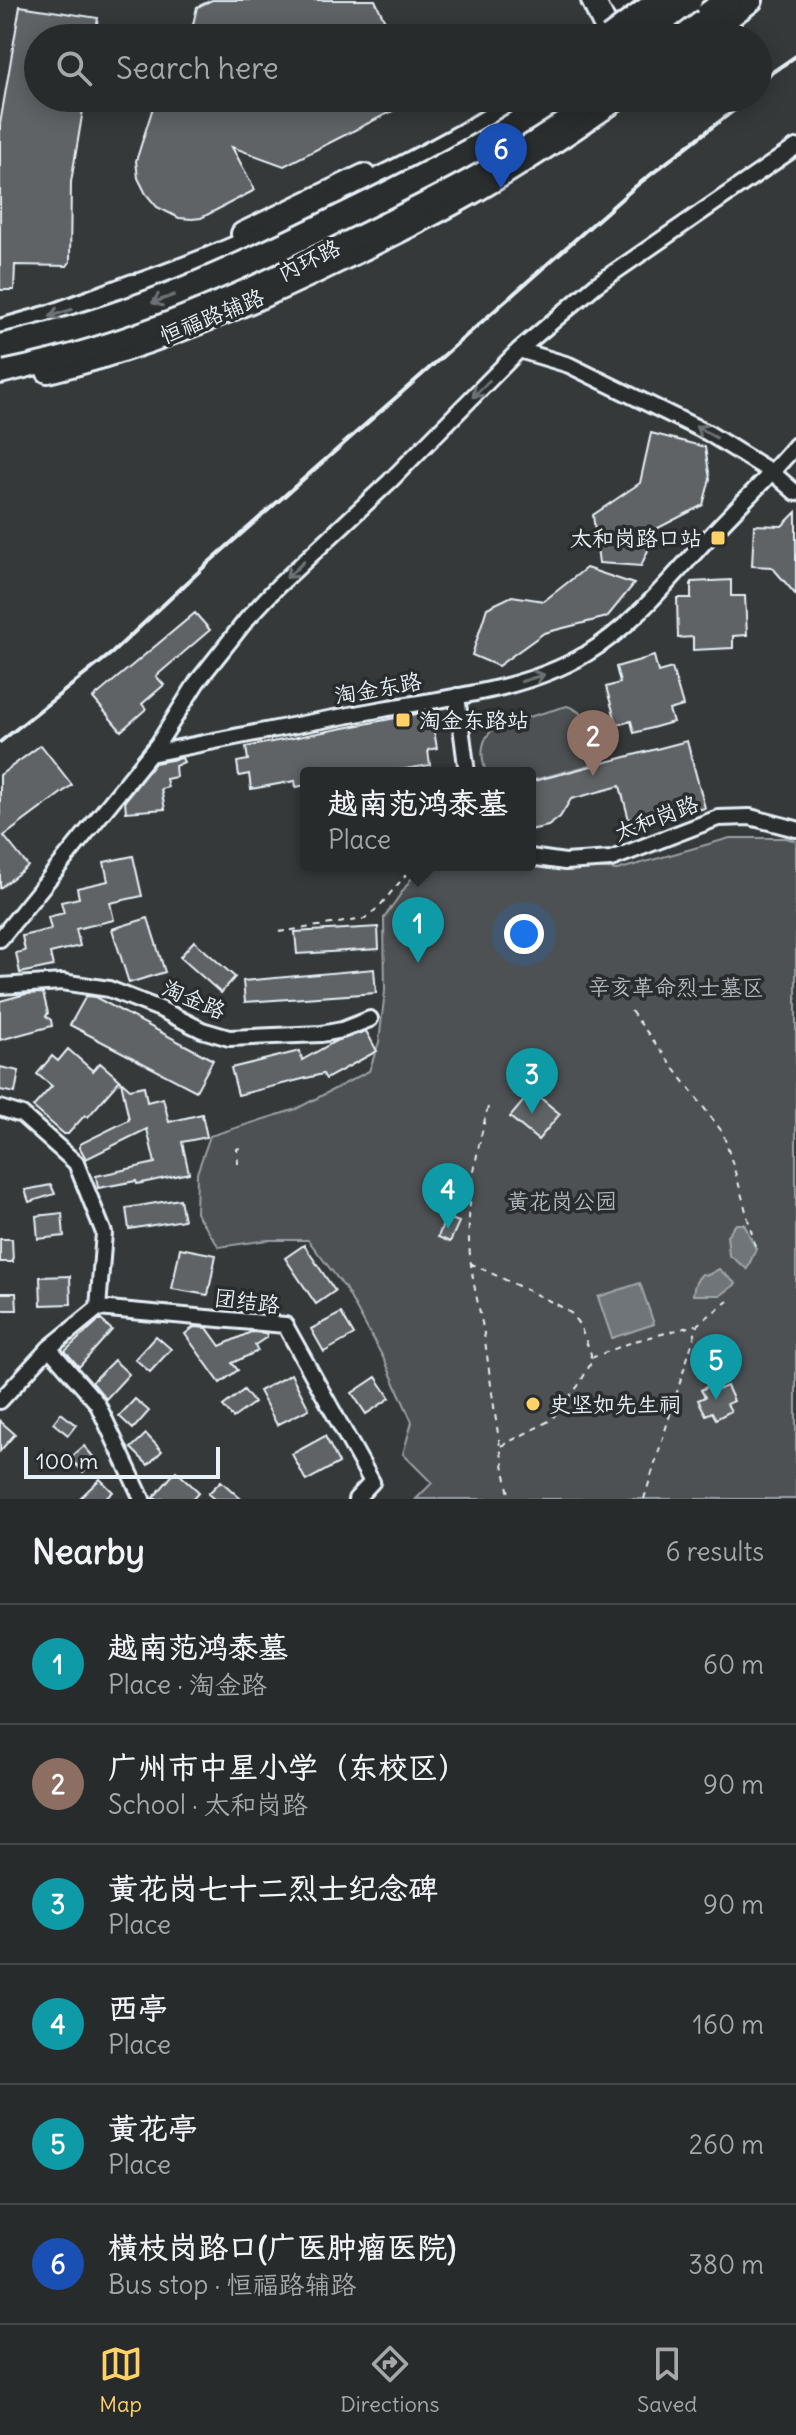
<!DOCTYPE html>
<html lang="en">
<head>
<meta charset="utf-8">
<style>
  :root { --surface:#282b2c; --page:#343738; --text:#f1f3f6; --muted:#a5a7a9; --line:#444748; --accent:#ffd166 }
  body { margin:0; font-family:Delius,"LXGW WenKai TC",sans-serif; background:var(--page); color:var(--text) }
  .scale { position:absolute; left:24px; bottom:20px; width:196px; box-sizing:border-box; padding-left:8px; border:4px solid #e8f1f8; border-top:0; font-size:22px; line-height:28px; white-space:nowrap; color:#e8f1f8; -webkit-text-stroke:6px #2a2d2e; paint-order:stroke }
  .you { position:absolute; left:524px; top:934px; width:28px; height:28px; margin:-20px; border:6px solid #fff; border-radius:50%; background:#1a73e8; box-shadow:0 0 0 12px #1a73e833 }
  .badge { display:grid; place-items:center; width:52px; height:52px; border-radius:50%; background:var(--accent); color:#fff; font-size:26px; font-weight:700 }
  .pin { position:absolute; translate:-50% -66px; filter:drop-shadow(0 2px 4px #0008) }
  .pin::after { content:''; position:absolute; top:42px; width:28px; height:24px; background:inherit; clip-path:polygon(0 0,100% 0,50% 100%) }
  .popup { position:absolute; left:300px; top:767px; width:236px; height:104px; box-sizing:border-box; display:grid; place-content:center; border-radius:8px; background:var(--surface); filter:drop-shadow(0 2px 6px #0005); font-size:26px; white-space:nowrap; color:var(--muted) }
  .popup b { font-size:30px; color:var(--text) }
  .popup::after { content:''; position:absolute; left:50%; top:100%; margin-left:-16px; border:16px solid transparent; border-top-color:var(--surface) }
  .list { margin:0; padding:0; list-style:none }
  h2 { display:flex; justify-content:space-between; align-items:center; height:104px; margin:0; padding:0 32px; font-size:34px }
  h2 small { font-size:26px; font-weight:400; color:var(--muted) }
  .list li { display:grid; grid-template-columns:52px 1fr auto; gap:24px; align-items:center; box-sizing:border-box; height:120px; padding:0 32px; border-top:2px solid var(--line) }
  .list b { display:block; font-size:30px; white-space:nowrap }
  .list p { margin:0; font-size:26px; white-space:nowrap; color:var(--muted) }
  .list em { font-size:26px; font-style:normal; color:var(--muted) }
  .icon { flex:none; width:44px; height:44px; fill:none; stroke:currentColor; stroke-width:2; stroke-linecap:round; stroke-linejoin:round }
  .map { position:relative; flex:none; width:796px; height:1499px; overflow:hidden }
  .search { position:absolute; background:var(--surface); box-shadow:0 4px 20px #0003; left:24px; right:24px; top:24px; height:88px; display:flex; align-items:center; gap:20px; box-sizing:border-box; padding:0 28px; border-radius:44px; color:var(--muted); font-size:30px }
  .sheet { height:824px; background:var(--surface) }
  nav { display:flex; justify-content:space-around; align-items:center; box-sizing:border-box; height:112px; border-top:2px solid var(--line); background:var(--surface); font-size:22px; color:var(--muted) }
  nav a { display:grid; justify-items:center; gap:4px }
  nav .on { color:var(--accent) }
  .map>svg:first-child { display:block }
  .green { fill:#4d5152; stroke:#9aa1a5; stroke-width:2 }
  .water { fill:#707579; stroke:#a0a7ac; stroke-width:2 }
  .building { fill:#5f6365; stroke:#e8f1f8; stroke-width:2 }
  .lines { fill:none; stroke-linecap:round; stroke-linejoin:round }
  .minor-casing { stroke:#e8f1f8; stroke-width:20 }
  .secondary-casing { stroke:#e8f1f8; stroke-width:28 }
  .trunk-casing { stroke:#e8f1f8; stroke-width:30 }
  .path { stroke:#e8f1f8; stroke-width:2; stroke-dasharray:6 6; stroke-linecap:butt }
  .minor { stroke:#2a2d2e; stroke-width:14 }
  .secondary { stroke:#2a2d2e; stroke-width:22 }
  .trunk { stroke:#2a2d2e; stroke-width:24 }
  .rail { stroke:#e8f1f8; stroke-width:4 }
  .trunk-bridge-casing { stroke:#e8f1f8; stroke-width:30; stroke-linecap:butt }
  .trunk-bridge { stroke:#2a2d2e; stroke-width:24 }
  .oneway { stroke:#6c7275 }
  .poi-dot { fill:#ffd166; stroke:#2a2d2e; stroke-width:3 }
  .labels { text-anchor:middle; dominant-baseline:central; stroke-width:7; stroke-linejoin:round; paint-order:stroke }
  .street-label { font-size:22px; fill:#e8f1f8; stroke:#2a2d2e }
  .poi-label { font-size:22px; fill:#e8f1f8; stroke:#2a2d2e; text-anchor:start }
  .park-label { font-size:22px; fill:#b2b9be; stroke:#2a2d2e }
</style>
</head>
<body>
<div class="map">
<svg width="796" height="1499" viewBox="0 0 796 1499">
  <rect width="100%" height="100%" fill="#35393a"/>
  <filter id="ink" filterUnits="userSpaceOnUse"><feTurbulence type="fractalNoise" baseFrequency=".0125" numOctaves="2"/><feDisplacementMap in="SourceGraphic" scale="16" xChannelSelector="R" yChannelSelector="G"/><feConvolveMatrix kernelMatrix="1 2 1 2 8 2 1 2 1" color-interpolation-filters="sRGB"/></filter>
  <g filter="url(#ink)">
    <path class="green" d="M 567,706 C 588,712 606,743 594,764 L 530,781 L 530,773 L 486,773 C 480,754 480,738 497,726 Z
      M 730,838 L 786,838 L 796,841 L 796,1499 L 416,1499 L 432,1483 L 403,1454 L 412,1422 L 385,1361 L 345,1288 L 308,1240 L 268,1240 L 219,1247 L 196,1213 L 197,1173 L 210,1136 L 296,1109 L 369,1071 L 379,1042 L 385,991 L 384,918 L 420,866 L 530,865 L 530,862 L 617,870 Z"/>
    <path class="water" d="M 736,1224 L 744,1224 L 756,1249 L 747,1269 L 729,1255 L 727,1235 Z
      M 719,1269 L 736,1284 L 721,1295 L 693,1295 C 694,1286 695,1281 702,1274 L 708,1275 Z
      M 640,1283 L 654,1324 L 612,1338 L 598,1297 Z"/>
    <path class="building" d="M 212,0 L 375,0 L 393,38 L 190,38 L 197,7 Z
      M 20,6 L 98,18 L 94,38 L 38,38 L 38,98 L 85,98 L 71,182 L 70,262 L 67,266 L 15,265 L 14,290 L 0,290 L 0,124 Z
      M 156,98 L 418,98 L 284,166 L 232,147 L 255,190 L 201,218 L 192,219 L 179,218 L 157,207 L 146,194 L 138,178 L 136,161 Z
      M 651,433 L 705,447 L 710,479 L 703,505 L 658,528 L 641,566 L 599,563 L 593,515 L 640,483 Z
      M 796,512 L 796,595 L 772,567 L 752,566 L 754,525 L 782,526 Z
      M 586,568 L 634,584 L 607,617 L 544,633 L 498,666 L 472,655 L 487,608 L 512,596 L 544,601 Z
      M 731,580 L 731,596 L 745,596 L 747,635 L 733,636 L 733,648 L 693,650 L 693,637 L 678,638 L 677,598 L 691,598 L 691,582 Z
      M 195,613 L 210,630 L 156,676 L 164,685 L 142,704 L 146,709 L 121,731 L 93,698 Z
      M 654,656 L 658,672 L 672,668 L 683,706 L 669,710 L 673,722 L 634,733 L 631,721 L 617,725 L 606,687 L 620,683 L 616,667 Z
      M 421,713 L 423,721 L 432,719 L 437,748 L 428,750 L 430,765 L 381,773 L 306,773 L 306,785 L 296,787 L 295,781 L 251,789 L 249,774 L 239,776 L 237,762 L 248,760 L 246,747 Z
      M 687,741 L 705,808 L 631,827 L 620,786 L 571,799 L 560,817 L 548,826 L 530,830 L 530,782 Z
      M 41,745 L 72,785 L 4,836 L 28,866 L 0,888 L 0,775 Z
      M 182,758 L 184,762 L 175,766 L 176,777 L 166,779 L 168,787 L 161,789 L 165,809 L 126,812 L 125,801 L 155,763 Z
      M 133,856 L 142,896 L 110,903 L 114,920 L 76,929 L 80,946 L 50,953 L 53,966 L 20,973 L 16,953 L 25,951 L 22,936 L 51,929 L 48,917 L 64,913 L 61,902 L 79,898 L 77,888 L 108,881 L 104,862 Z
      M 148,918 L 165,972 L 129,983 L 112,929 Z
      M 378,927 L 379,949 L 297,954 L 295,932 Z
      M 194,941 L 235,977 L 221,993 L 180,957 Z
      M 374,969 L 376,993 L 245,1002 L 243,981 Z
      M 43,993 L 48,1013 L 46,1016 L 51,1020 L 52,1026 L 0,1040 L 0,1001 L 26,994 Z
      M 86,996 L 95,997 L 213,1060 L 196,1091 L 70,1025 Z
      M 366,1031 L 377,1051 L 326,1079 L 323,1074 L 238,1095 L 231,1068 L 300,1051 L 302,1060 L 336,1041 Z
      M 68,1049 L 93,1071 L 100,1063 L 120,1080 L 88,1117 L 85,1115 L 68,1134 L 64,1134 L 33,1107 L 52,1086 L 37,1074 L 52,1056 L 58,1061 Z
      M 0,1067 L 19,1071 L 15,1093 L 0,1090 Z
      M 121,1081 L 130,1089 L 144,1086 L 147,1102 L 163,1098 L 169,1122 L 202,1114 L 207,1137 L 182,1142 L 189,1173 L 137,1184 L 136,1181 L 98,1188 L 96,1176 L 155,1163 L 147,1129 L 86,1159 L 80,1148 L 80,1144 L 129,1120 Z
      M 532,1091 L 560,1114 L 538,1140 L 510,1117 Z
      M 51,1185 L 55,1194 L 29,1202 L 25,1190 Z
      M 180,1199 L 184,1220 L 129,1229 L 126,1208 Z
      M 62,1213 L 64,1236 L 38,1239 L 36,1216 Z
      M 446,1217 L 459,1222 L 450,1242 L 438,1237 Z
      M 0,1239 L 12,1239 L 13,1262 L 0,1262 Z
      M 304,1245 L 335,1291 L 316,1304 L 285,1258 Z
      M 180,1248 L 216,1255 L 208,1295 L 172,1289 Z
      M 70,1276 L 71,1304 L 41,1305 L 40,1277 Z
      M 0,1293 L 16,1293 L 17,1310 L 0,1310 Z
      M 341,1313 L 354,1335 L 324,1352 L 311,1329 Z
      M 100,1319 L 112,1330 L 79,1367 L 65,1351 Z
      M 194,1327 L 207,1328 L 220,1346 L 251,1332 L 266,1333 L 267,1337 L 255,1345 L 258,1351 L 232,1363 L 238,1370 L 220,1383 L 185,1334 Z
      M 156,1336 L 171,1349 L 150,1372 L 135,1359 Z
      M 114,1360 L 129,1374 L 106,1399 L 92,1382 Z
      M 291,1374 L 309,1409 L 277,1425 L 259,1391 Z
      M 376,1377 L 390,1398 L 366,1414 L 352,1393 Z
      M 716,1382 L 720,1389 L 727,1386 L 734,1401 L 727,1404 L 731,1411 L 716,1419 L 712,1412 L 706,1415 L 698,1400 L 705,1397 L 701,1390 Z
      M 244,1390 L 254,1403 L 233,1418 L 223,1406 Z
      M 135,1399 L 149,1411 L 133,1429 L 119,1416 Z
      M 61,1413 L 76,1425 L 68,1435 L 53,1423 Z
      M 0,1421 L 15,1434 L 0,1451 Z
      M 146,1434 L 162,1451 L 148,1465 L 131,1448 Z
      M 325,1436 L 339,1463 L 306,1481 L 292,1454 Z
      M 84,1446 L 96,1460 L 83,1472 L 70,1458 Z
      M 176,1471 L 199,1492 L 193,1499 L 152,1499 Z
      M 100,1479 L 113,1492 L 105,1499 L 79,1499 Z
      M 221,1481 L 241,1499 L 214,1499 L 208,1494 Z"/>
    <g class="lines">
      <g class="minor-casing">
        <path id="minor" d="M 519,350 L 597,284 L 796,147
          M 457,696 L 467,773
          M 150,754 C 228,738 305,723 383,709 C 451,697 526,690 586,654 C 636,624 673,575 713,533 C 741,503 770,476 796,445
          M 530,857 L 565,862 L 611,859 L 718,818 L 750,817 L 796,829
          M 0,939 L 158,744 L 197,682 L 247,619 L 277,587 L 390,481 L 519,350 L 569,365 L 708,433 L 773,473 L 796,493
          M 0,986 L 62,982 L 109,989 L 160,1009 L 202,1030 L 229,1038 L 321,1034 L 342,1030 L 370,1019
          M 0,1108 L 22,1115 L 76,1163 L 104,1233 L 98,1308 L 49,1348 L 0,1401
          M 98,1308 L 285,1325 L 372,1482 L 356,1499
          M 49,1348 L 97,1403 L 142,1499"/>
      </g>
      <g class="secondary-casing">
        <path id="secondary" d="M 593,0 L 611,38
          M 619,0 L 642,34
          M 701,38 L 751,0
          M 243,234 L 364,176
          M 0,331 L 50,317 L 133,286
          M 48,371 C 147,347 241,308 333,263 C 379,241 425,219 469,194 C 520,165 569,132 618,98"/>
      </g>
      <g class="trunk-casing">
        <path id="trunk" d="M 677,38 L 728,0
          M 119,293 C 209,264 287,228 371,185 C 424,158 477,132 525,98
          M 0,371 C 67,355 133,335 198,310 C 257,288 313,259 369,230 C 447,191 523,149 595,98"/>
      </g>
      <path class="path" d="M 279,932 L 364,919 L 378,908 L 414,865
        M 631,1011 L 723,1133 L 739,1185 L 756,1249
        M 488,1107 C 475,1158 464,1212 471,1264 C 474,1292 483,1320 486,1348 C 493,1399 499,1449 510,1499
        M 238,1164 L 237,1149 L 244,1146
        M 470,1263 L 558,1305 L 572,1314 L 580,1326 L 591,1354 L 590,1365 L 578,1386 L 551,1420 L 501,1446
        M 591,1358 L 635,1341 L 696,1325
        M 644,1499 L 698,1324 L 728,1301"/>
      <use href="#minor" class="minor"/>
      <use href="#secondary" class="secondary"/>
      <use href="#trunk" class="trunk"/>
      <path class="rail" d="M 758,82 L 796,56
        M 0,742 L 112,653 L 207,564 L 636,186 L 750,98"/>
      <g class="trunk-bridge-casing">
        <path id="trunk-bridge" d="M 610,38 L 661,0
          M 640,38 L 689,0
          M 0,347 C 121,322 232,272 342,217 C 415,181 489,145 556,98"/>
      </g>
      <use href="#trunk-bridge" class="trunk-bridge"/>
    </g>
    <defs><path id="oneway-shaft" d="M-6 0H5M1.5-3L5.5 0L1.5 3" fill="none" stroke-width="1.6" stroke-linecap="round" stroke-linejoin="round" transform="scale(2)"/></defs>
    <g class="oneway">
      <use href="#oneway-shaft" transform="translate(163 299) rotate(160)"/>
      <use href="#oneway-shaft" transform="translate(61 313) rotate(162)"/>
      <use href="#oneway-shaft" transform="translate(481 389) rotate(135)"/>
      <use href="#oneway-shaft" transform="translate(706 432) rotate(-151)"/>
      <use href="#oneway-shaft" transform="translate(295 570) rotate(137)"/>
      <use href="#oneway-shaft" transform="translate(533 678) rotate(-17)"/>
    </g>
  </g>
  <g class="poi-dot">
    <rect x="710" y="530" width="16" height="16" rx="4"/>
    <rect x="395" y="712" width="16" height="16" rx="4"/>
    <circle cx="533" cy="1404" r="8"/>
  </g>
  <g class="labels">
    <g class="street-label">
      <text transform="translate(309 260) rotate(-26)">内环路</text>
      <text transform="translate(212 316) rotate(-22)">恒福路辅路</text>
      <text transform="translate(378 688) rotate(-10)">淘金东路</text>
      <text transform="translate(656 818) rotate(-21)">太和岗路</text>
      <text transform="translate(194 999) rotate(23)">淘金路</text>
      <text transform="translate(247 1301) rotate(7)">团结路</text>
    </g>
    <g class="poi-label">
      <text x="702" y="538" text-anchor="end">太和岗路口站</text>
      <text x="419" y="720">淘金东路站</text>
      <text x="549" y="1404">史坚如先生祠</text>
    </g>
    <g class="park-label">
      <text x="676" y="987">辛亥革命烈士墓区</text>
      <text x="562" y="1201">黄花岗公园</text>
    </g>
  </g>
</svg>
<div class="scale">100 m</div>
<div class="you"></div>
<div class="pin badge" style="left:418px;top:963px;background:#0f9aa8">1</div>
<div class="popup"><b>越南范鸿泰墓</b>Place</div>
<div class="pin badge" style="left:593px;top:776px;background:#8d6e63">2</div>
<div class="pin badge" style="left:532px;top:1114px;background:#0f9aa8">3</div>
<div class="pin badge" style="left:448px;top:1229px;background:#0f9aa8">4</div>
<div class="pin badge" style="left:716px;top:1400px;background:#0f9aa8">5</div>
<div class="pin badge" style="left:501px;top:189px;background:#1a4fb4">6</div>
<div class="search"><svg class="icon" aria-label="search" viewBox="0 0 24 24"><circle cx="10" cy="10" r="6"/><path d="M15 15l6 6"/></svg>Search here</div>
</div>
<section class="sheet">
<h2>Nearby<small>6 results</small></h2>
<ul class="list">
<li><span class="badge" style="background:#0f9aa8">1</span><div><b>越南范鸿泰墓</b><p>Place · 淘金路</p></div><em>60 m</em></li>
<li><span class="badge" style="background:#8d6e63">2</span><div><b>广州市中星小学（东校区）</b><p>School · 太和岗路</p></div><em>90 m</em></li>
<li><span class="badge" style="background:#0f9aa8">3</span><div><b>黄花岗七十二烈士纪念碑</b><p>Place</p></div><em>90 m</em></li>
<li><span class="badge" style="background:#0f9aa8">4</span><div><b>西亭</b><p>Place</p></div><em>160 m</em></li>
<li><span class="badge" style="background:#0f9aa8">5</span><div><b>黄花亭</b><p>Place</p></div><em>260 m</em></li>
<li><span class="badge" style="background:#1a4fb4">6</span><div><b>横枝岗路口(广医肿瘤医院)</b><p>Bus stop · 恒福路辅路</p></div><em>380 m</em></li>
</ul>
</section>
<nav>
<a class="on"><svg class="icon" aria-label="map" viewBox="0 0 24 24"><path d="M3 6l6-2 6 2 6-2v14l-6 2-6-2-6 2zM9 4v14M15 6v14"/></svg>Map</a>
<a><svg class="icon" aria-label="directions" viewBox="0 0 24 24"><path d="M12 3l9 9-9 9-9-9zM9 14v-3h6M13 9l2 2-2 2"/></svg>Directions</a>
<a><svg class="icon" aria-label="saved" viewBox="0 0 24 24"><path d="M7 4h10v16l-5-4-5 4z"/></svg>Saved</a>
</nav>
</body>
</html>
